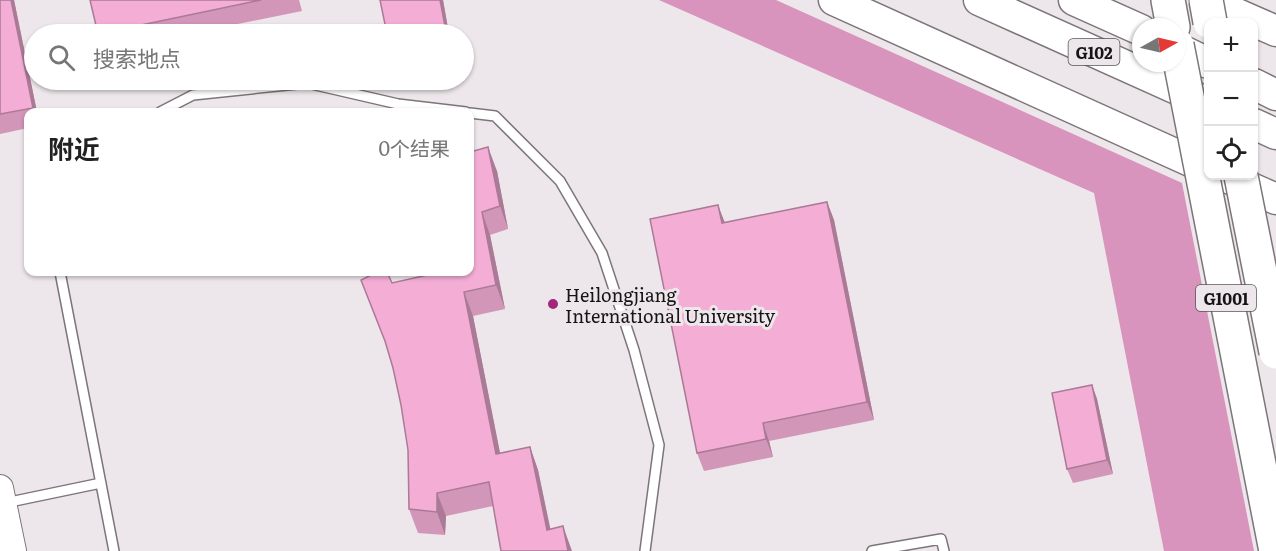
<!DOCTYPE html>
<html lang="zh">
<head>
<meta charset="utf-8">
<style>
  :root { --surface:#fff; --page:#f6f6f6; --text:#222; --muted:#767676; --line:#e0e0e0 }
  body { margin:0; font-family:Literata,"Noto Sans SC",serif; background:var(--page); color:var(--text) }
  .controls { position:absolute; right:18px; top:18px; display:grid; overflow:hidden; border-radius:12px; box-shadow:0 2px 4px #0004 }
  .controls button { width:54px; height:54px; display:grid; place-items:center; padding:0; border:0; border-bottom:2px solid var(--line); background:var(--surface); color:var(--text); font:30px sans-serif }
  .compass { position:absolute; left:1132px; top:18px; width:54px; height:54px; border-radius:50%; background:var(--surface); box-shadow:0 2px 4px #0004; rotate:82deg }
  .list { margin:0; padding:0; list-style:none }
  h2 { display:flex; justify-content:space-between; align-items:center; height:78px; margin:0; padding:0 24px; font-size:26px }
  h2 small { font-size:20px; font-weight:400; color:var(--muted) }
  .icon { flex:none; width:33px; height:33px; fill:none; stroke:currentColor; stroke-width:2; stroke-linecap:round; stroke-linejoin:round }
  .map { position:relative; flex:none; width:1276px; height:551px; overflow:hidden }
  .search { position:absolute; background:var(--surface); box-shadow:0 2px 4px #0004; left:24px; top:24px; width:450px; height:66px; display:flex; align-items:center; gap:15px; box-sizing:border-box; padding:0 21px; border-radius:33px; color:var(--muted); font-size:22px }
  .panel { position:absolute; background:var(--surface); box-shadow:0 2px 4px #0004; left:24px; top:108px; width:450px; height:168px; border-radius:12px }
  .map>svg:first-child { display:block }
  .forest { fill:#d894bc }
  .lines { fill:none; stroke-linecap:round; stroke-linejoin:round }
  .service-casing { stroke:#7c7579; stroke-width:12 }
  .secondary-casing { stroke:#7c7579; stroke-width:28 }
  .trunk-casing { stroke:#7c7579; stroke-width:33 }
  .motorway-casing { stroke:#7c7579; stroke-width:36 }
  .service { stroke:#fff; stroke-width:9 }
  .secondary { stroke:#fff; stroke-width:26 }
  .trunk { stroke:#fff; stroke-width:30 }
  .motorway { stroke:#fff; stroke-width:33 }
  .motorway-bridge-casing { stroke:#7c7579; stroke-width:36; stroke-linecap:butt }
  .motorway-bridge { stroke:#fff; stroke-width:33 }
  .wall { fill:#d296b8 }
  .shaded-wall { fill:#ab7a96 }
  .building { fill:#f4aed6; stroke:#ab7a96; stroke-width:1.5 }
  .poi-dot { fill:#a2267b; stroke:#ede6ea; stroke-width:2 }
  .labels { text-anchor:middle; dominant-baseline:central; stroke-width:6; stroke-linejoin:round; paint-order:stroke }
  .shield { fill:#ede6ea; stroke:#565355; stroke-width:1.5 }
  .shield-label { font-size:16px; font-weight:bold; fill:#161415 }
  .poi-label { font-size:18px; fill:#161415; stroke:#ede6ea; text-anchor:start }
</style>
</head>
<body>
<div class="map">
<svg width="1276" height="551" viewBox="0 0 1276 551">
  <rect width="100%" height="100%" fill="#ede6ea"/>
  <path class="forest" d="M 659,0 L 776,0 L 1182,183 L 1254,551 L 1164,551 L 1094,193 Z"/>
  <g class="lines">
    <g class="service-casing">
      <path id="service" d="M 160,112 L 193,95 L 307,83 L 398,104 L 466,112
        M 470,113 L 495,116 L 560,181 L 602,253 L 634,350 L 659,445 L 645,551
        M 60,272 L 114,551
        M 5,503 L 101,483
        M 872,551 L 941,539 L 944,551"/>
    </g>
    <g class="secondary-casing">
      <path id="secondary" d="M 0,488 L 13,551"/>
    </g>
    <g class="trunk-casing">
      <path id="trunk" d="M 834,0 L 1208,169
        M 979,0 L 1208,103
        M 1074,0 L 1141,30
        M 1205,0 L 1276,31
        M 1177,48 L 1208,63
        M 1254,84 L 1276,95
        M 1254,124 L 1276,134
        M 1224,176 L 1276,199"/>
    </g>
    <g class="motorway-casing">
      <path id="motorway" d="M 1168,0 L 1173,27"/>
    </g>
    <use href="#service" class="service"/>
    <use href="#secondary" class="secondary"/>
    <use href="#trunk" class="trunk"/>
    <use href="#motorway" class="motorway"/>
    <g class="motorway-bridge-casing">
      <path id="motorway-bridge" d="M 1206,0 L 1210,22
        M 1177,45 L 1276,551
        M 1241,176 L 1276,352"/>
    </g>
    <use href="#motorway-bridge" class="motorway-bridge"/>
  </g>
  <path class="wall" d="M 0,0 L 14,0 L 37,112 L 28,112 L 28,128 L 0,134 Z
    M 90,0 L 299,0 L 302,11 L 188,34 L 98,34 Z
    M 380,0 L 443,0 L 449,34 L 387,34 Z
    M 470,152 L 497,171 L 508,229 L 490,235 L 505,309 L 473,316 L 500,454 L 530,447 L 538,470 L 550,529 L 572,551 L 493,506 L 446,516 L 445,535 L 418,533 L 409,509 L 408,450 L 401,405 L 393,368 L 388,350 L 361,280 L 392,283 L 470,272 Z
    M 827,202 L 834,220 L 874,420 L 769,441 L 773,457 L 704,471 L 697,453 L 725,223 Z
    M 1092,385 L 1097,399 L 1113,474 L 1073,483 L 1067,469 Z"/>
  <path class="shaded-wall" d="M 11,0 L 14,0 L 37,112 L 35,112 L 33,108 Z
    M 440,0 L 443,0 L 449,34 L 448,34 L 445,26 Z
    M 488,147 L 497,171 L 508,229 L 500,206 Z
    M 827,202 L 834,220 L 874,420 L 867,402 Z
    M 718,205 L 725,223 L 722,223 Z
    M 482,212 L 490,235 L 505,309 L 496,285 Z
    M 464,292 L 473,316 L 505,478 L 496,454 Z
    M 1092,385 L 1097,399 L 1113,474 L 1107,460 Z
    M 763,423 L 769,441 L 773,457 L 766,439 Z
    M 530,447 L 538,470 L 555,551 L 547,530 Z
    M 437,493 L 446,516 L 445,535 L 437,512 Z
    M 563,526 L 572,551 L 568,551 Z"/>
  <path class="building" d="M 0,0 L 11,0 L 33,108 L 0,114 Z
    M 90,0 L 261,0 L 98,34 Z
    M 380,0 L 440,0 L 445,26 L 400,34 L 387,34 Z
    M 488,147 L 500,206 L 482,212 L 496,285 L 464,292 L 496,454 L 530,447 L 547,530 L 563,526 L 568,551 L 501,551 L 489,482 L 437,493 L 437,512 L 409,509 L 408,450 L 401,405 L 393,368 L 385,341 L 361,280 L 377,272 L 387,272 L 392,283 L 441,272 L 470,272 L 470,152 Z
    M 827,202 L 867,402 L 763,423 L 766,439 L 697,453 L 650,219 L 718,205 L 722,223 Z
    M 1092,385 L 1107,460 L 1067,469 L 1052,393 Z"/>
  <circle class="poi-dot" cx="553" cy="304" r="6"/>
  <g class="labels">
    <g class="shield">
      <rect x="1068.5" y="39" width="51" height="26" rx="4.5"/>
      <rect x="1196" y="285" width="60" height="26" rx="4.5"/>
    </g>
    <g class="shield-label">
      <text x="1094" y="52">G102</text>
      <text x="1226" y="298">G1001</text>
    </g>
    <g class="poi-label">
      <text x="565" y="294">Heilongjiang<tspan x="565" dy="21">International University</tspan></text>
    </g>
  </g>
</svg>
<div class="controls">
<button>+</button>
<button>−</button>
<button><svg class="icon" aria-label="locate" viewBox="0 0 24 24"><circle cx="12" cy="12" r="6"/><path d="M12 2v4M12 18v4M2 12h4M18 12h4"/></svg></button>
</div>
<svg class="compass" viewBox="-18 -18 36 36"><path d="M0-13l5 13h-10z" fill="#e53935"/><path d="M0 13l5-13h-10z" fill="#767676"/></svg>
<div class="search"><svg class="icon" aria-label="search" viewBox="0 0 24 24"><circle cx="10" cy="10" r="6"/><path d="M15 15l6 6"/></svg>搜索地点</div>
<section class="panel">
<h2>附近<small>0个结果</small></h2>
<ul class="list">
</ul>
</section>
</div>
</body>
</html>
